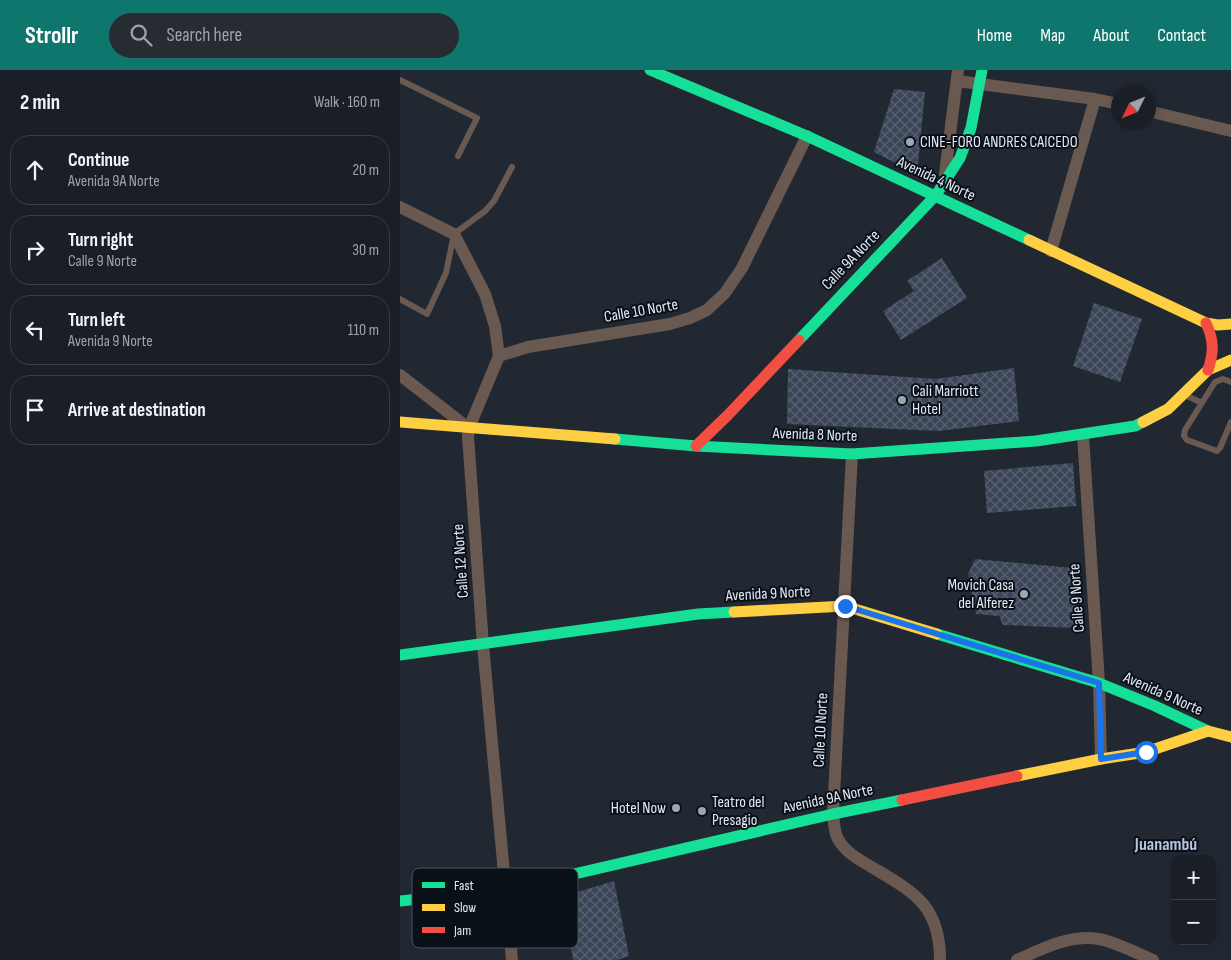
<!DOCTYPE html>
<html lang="en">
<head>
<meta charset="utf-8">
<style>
  :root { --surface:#1a1e26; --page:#272b32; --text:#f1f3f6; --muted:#9fa2a7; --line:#383c43; --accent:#0f766e }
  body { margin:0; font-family:"Sofia Sans Condensed",sans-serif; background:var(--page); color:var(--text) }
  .controls { position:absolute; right:15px; bottom:15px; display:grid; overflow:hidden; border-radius:10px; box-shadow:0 2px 8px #0003 }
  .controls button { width:45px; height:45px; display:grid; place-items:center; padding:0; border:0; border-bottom:1px solid var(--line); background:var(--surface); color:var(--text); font:25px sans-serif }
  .compass { position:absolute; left:711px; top:15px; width:45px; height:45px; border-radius:50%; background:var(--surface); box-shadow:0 2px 8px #0003; rotate:227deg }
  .stop { position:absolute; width:15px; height:15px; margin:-11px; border:4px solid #1a73e8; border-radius:50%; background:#fff }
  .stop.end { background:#1a73e8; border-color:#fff; box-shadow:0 1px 5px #0008 }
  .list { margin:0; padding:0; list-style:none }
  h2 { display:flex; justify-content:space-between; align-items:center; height:65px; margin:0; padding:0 20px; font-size:21px }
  h2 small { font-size:16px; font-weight:400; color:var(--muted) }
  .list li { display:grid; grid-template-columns:32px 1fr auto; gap:15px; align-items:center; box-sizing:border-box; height:70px; margin:0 10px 10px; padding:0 10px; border:1px solid var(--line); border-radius:20px }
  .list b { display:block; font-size:19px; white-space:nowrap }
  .list p { margin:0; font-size:16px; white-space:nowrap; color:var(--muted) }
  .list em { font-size:16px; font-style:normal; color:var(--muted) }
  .icon { flex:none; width:28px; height:28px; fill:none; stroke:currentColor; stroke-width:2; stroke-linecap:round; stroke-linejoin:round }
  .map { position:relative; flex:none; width:831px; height:890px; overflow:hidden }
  header { display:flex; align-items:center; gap:30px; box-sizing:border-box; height:70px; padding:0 25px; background:var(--accent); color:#fff }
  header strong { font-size:24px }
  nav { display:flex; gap:28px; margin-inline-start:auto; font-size:18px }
  .search { width:350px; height:45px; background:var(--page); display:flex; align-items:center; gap:12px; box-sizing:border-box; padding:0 18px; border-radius:28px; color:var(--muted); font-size:19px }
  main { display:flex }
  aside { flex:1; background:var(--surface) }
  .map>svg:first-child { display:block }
  .building { fill:url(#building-cross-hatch) }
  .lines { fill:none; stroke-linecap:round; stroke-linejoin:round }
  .lane { stroke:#695951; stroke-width:6 }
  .street { stroke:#695951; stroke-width:12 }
  .fast { stroke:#16e098; stroke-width:11 }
  .slow { stroke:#ffcf43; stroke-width:11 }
  .jam { stroke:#f24e42; stroke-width:11 }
  .route { stroke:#1a73e8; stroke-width:6 }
  .poi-dot { fill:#9fa6b2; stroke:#0a1018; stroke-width:2 }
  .labels { text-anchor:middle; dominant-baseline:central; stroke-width:4; stroke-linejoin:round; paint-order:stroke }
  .poi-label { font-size:16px; fill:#e3eaf7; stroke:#0a1018; text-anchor:start }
  .street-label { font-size:16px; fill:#e3eaf7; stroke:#0a1018 }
  .neighbourhood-label { font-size:18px; font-weight:bold; fill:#b6c5de; stroke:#0a1018 }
  .key { fill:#0a1018; stroke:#4b515b; stroke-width:1 }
  .key-label { font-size:14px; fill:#e3eaf7 }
</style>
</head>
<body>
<header>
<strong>Strollr</strong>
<div class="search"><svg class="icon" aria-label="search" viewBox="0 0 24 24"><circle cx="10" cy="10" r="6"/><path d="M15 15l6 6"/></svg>Search here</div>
<nav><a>Home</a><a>Map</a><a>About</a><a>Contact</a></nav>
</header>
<main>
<aside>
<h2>2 min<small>Walk · 160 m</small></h2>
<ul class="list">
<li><svg class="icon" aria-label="ahead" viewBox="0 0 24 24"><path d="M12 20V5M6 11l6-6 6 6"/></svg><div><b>Continue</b><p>Avenida 9A Norte</p></div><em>20 m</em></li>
<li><svg class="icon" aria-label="right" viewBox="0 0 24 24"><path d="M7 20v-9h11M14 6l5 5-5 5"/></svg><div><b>Turn right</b><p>Calle 9 Norte</p></div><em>30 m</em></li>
<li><svg class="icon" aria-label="left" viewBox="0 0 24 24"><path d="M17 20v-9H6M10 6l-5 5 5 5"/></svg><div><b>Turn left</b><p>Avenida 9 Norte</p></div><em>110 m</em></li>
<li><svg class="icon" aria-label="arrive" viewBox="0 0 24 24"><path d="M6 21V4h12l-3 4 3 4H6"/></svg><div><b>Arrive at destination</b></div></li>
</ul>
</aside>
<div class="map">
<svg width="831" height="890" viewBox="0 0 831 890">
  <defs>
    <pattern id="building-cross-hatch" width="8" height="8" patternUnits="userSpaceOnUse" patternTransform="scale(1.25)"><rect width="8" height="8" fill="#3b4658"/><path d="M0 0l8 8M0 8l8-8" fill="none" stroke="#576171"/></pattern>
  </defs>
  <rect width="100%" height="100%" fill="#222832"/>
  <path class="building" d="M 494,19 L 525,22 L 517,104 L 474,82 Z
    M 542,188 L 567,228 L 501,270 L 483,241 L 514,221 L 507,211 Z
    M 694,233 L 742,249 L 720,312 L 673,296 Z
    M 614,298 L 619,351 L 539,361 L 387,354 L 388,299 L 536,309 Z
    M 673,393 L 676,436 L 587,443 L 584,401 Z
    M 575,489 L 674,498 L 676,558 L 603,555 L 599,546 L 576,544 L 568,504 Z
    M 214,811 L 229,886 L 217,890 L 173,890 L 164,826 Z"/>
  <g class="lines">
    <path class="lane" d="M 0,10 L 77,48 L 58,86
      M 0,229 L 27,244 L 46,203 L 54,164 L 85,141 L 94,131 L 112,97
      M 831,312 L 823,309 L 815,312 L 785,360 L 784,366 L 787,370 L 817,381 L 820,378 L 831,352
      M 785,325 L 802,333"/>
    <path class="street" d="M 557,11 L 695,29 L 718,34
      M 748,41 L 831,61
      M 545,104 L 558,0
      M 0,137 L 54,164 L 85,224 L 95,256 L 99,286 L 69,358 L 68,366 L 83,575 L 112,890
      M 651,181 L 695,29
      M 99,286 L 128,277 L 270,254 L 290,248 L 307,240 L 325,223 L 342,198 L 407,66
      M 0,305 L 67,357
      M 683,365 L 699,613 L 701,689
      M 452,384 L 433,744 C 434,751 434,760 437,767 C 442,778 454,787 465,793 C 509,820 540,831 540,890
      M 617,890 C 642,879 670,864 699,869 C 713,871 739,884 753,890"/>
    <path class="fast" d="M 250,0 L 407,66 L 629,170
      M 399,270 L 536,125 L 560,88 L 571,58 L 582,0
      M 215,369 L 296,376 L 452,384 L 636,371 L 735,356 L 743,352
      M 537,564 L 699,613 L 755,636 L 808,661
      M 0,585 L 298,544 L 334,542
      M 0,831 L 105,820 L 433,744 L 502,730"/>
    <path class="slow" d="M 629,170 L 806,253 L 818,255 L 831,254
      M 0,352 L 215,369
      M 743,352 L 768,339 L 808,300 L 831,290
      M 334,542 L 445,536 L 537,564
      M 617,706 L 701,689 L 746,682 L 808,661 L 831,667"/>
    <path class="jam" d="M 806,253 C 814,270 814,282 808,300
      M 296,376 L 328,345 L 399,270
      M 502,730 L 617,706"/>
  </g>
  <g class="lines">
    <path class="route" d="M 445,536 L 699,613 L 701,689 L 746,682"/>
  </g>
  <g class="poi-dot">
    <circle cx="510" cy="72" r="5"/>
    <circle cx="502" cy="330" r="5"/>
    <circle cx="624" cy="524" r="5"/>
    <circle cx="276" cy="738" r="5"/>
    <circle cx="302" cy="741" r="5"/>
  </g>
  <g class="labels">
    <g class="poi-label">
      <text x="520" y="72">CINE-FORO ANDRES CAICEDO</text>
      <text x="512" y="321">Cali Marriott<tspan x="512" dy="18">Hotel</tspan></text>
      <text x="614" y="515" text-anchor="end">Movich Casa<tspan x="614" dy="18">del Alferez</tspan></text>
      <text x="312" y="732">Teatro del<tspan x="312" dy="18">Presagio</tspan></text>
      <text x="266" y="738" text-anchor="end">Hotel Now</text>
    </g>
    <g class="street-label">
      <text transform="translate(536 109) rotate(25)">Avenida 4 Norte</text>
      <text transform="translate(451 190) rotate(-46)">Calle 9A Norte</text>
      <text transform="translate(241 241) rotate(-10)">Calle 10 Norte</text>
      <text transform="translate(415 365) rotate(2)">Avenida 8 Norte</text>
      <text transform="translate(61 491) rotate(-94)">Calle 12 Norte</text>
      <text transform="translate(368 524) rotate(-3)">Avenida 9 Norte</text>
      <text transform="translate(677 528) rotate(-94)">Calle 9 Norte</text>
      <text transform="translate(763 624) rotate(24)">Avenida 9 Norte</text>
      <text transform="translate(421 660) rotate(-87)">Calle 10 Norte</text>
      <text transform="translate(428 729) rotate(-12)">Avenida 9A Norte</text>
    </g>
    <g class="neighbourhood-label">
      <text x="766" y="774">Juanambú</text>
    </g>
  </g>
  <rect x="12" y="798" width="166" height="80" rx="8" class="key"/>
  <rect x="22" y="812" width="23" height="6" fill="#16e098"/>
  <rect x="22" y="834" width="23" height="7" fill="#ffcf43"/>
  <rect x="22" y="857" width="23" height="6" fill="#f24e42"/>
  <g class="key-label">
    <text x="54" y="820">Fast</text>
    <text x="54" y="842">Slow</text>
    <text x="54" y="865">Jam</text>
  </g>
</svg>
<div class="controls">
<button>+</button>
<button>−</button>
</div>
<svg class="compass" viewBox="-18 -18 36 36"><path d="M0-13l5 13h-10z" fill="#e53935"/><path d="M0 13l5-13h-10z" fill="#9fa2a7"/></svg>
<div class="stop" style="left:746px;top:682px"></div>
<div class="stop end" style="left:445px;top:536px"></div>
</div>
</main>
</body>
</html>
